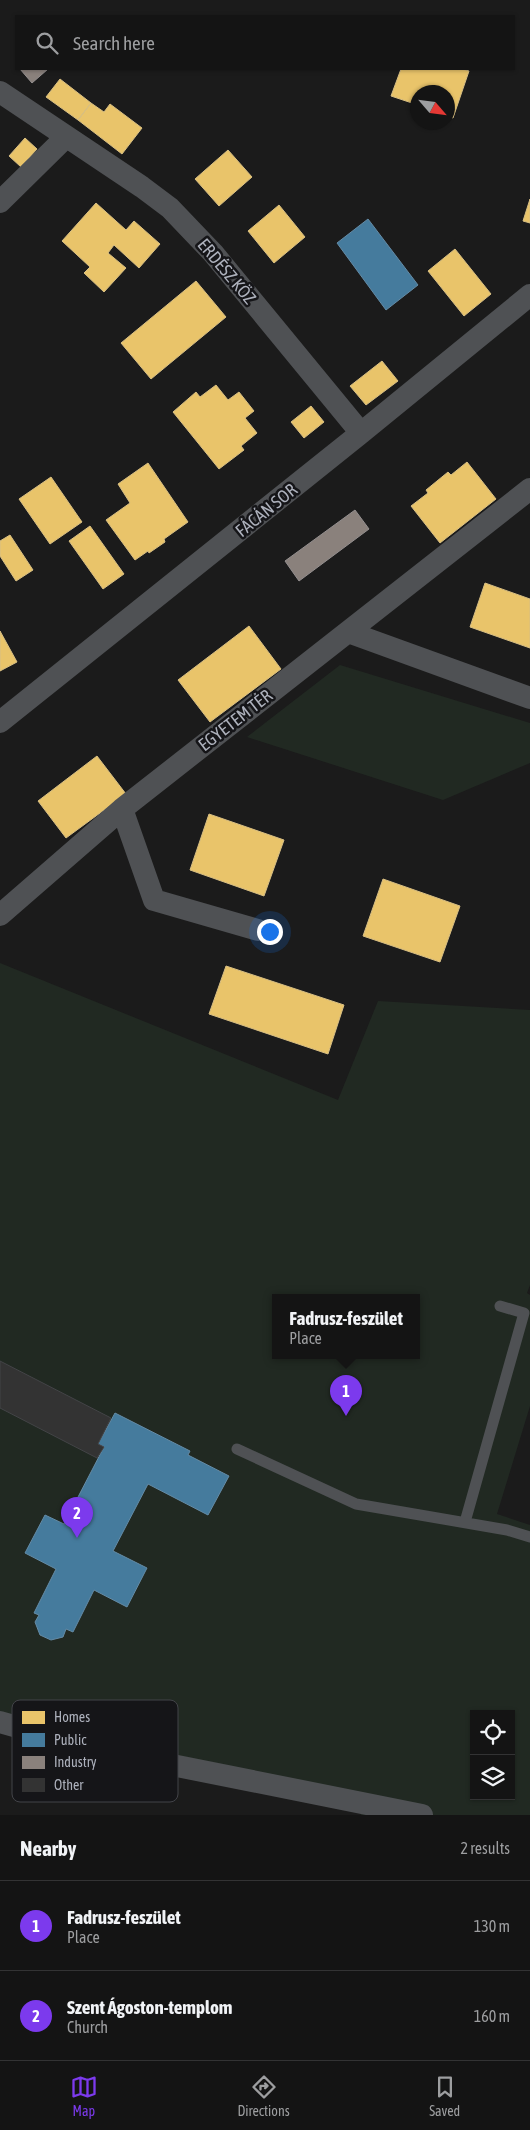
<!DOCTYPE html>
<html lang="en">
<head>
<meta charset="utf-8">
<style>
  :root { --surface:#141414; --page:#1d1d1d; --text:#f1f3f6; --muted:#9d9ea0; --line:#333334; --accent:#7c3aed }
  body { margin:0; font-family:"Asap Condensed",sans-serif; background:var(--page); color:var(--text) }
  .controls { position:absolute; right:15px; bottom:15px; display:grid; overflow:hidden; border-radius:0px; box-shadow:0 1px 4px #0004 }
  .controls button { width:45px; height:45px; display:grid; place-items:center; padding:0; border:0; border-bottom:1px solid var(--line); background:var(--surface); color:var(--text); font:25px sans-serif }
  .compass { position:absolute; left:410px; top:85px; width:45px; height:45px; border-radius:50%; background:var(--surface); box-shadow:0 1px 4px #0004; rotate:118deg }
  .you { position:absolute; left:269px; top:931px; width:18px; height:18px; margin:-12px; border:4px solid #fff; border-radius:50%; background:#1a73e8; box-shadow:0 0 0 8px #1a73e833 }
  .badge { display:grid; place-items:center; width:32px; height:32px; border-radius:50%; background:var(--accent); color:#fff; font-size:16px; font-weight:700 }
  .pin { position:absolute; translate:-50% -41px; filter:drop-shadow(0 1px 2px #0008) }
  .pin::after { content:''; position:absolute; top:26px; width:18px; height:15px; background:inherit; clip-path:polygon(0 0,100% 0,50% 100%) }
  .popup { position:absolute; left:272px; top:1294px; width:148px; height:65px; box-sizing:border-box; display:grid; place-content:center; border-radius:0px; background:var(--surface); filter:drop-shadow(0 1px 4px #0005); font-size:16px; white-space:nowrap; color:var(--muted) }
  .popup b { font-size:19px; color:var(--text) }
  .popup::after { content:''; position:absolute; left:50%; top:100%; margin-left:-10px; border:10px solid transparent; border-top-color:var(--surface) }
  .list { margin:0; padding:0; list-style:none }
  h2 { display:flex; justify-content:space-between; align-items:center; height:65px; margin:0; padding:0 20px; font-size:21px }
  h2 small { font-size:16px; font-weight:400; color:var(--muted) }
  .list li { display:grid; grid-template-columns:32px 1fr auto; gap:15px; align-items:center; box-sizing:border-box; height:90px; padding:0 20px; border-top:1px solid var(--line) }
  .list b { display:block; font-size:19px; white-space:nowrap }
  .list p { margin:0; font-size:16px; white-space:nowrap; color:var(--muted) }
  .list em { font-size:16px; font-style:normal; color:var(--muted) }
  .icon { flex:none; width:28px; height:28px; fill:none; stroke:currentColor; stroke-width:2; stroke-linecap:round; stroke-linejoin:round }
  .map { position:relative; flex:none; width:530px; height:1815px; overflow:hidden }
  .search { position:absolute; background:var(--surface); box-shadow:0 1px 4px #0004; left:15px; right:15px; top:15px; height:55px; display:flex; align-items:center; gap:12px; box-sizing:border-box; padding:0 18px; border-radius:0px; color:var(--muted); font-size:19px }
  .sheet { height:245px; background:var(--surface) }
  nav { display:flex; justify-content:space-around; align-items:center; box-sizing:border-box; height:70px; border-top:1px solid var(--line); background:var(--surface); font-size:14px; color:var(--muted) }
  nav a { display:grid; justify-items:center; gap:2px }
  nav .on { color:var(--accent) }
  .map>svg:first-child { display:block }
  .green { fill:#212922; fill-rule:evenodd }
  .homes { fill:#e9c46a; stroke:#d7be83 }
  .public { fill:#457b9d; stroke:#648ba6 }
  .industry { fill:#8a817c; stroke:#948f8f }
  .building { fill:#333; stroke:#434447 }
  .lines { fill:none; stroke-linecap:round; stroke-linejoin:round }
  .service { stroke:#4f5154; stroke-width:11 }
  .minor { stroke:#4f5154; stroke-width:22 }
  .labels { text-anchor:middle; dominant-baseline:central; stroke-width:5; stroke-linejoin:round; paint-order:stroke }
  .street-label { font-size:18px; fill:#adb1bc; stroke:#151518 }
  .key { fill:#151518; stroke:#434449; stroke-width:1 }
  .key-label { font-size:14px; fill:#adb1bc }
</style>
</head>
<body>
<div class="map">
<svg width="530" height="1815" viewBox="0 0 530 1815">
  <rect width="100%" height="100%" fill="#1b1b1b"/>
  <path class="green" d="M 340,665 L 530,723 L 530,763 L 443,800 L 247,737 Z
    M 0,963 L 338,1100 L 378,1001 L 530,1010 L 530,1285 L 527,1293 L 530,1295 L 530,1406 L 497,1514 L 530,1525 L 530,1815 L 361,1815 L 362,1811 L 0,1730 ZM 276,1297 L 416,1297 L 416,1355 L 276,1355 ZM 474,1714 L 511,1714 L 511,1796 L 474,1796 Z"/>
  <path class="homes" d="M 401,69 L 462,69 L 469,71 L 453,118 L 448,116 L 448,92 L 418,92 L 418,105 L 391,96 Z
    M 60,79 L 91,103 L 78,120 L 46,97 Z
    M 91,103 L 104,112 L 110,104 L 142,128 L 122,154 L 78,120 Z
    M 25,138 L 37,149 L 21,167 L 9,156 Z
    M 228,150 L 252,177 L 219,206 L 195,179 Z
    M 530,199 L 530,223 L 523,221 Z
    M 96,203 L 126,230 L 134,221 L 160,244 L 139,268 L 114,245 L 108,253 L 126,268 L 104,292 L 84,273 L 90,267 L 62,241 Z
    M 279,205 L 305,237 L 274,263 L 248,231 Z
    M 455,249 L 491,294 L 464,316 L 428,271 Z
    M 196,281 L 226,317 L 151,379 L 121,343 Z
    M 382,361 L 398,381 L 366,405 L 350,386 Z
    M 216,385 L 228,400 L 239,392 L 254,411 L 245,418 L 257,433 L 241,446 L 244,450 L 219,469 L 173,412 L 196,392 L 200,397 Z
    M 311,406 L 324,422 L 304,438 L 291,422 Z
    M 467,462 L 496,499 L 440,543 L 411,506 L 428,493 L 426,490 L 448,472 L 451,475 Z
    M 148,463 L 188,522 L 164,539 L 165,542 L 149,553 L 148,551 L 135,560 L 106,520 L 130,503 L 118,484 Z
    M 51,477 L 82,522 L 50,544 L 19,499 Z
    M 90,526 L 124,574 L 103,589 L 69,541 Z
    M 10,535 L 33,570 L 16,581 L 0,556 L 0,541 Z
    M 485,583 L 530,599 L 530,648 L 470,627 Z
    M 249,626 L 281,669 L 210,722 L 178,680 Z
    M 0,631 L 17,662 L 0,671 Z
    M 97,756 L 126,794 L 66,838 L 38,801 Z
    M 209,814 L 284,840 L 264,896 L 190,870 Z
    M 383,879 L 460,906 L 440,962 L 363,936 Z
    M 226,966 L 344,1005 L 328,1054 L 209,1014 Z"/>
  <path class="public" d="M 368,219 L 418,285 L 386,310 L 337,243 Z
    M 115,1413 L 190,1451 L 188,1455 L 229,1476 L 208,1515 L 148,1484 L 113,1551 L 147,1568 L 127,1607 L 94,1590 L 73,1632 L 66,1629 L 63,1637 L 51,1640 L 40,1635 L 35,1622 L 39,1615 L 34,1613 L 56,1569 L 25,1553 L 45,1515 L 64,1524 L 104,1447 L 98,1444 Z"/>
  <path class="industry" d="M 20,69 L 48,69 L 32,83 Z
    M 355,510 L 369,529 L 299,581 L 285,561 Z"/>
  <path class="building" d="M 0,1361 L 111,1418 L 98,1444 L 104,1447 L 97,1458 L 0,1408 Z"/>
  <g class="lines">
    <path class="service" d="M 237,1449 L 356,1504 L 507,1530 L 530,1537
      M 465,1522 L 524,1313 L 500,1306"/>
    <path class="minor" d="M 0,92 L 142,187 L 170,208 L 213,253 L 361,433
      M 0,202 L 66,137
      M 348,632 L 530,698
      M 0,722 L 361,433 L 530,295
      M 122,809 L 154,900 L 258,930
      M 0,915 L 122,809 L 530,489
      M 0,1722 L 102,1751 L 422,1815"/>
  </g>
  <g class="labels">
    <g class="street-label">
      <text transform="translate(227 271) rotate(50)">ERDÉSZ KÖZ</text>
      <text transform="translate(266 510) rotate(-39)">FÁCÁN SOR</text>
      <text transform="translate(235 720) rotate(-38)">EGYETEM TÉR</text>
    </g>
  </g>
  <rect x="12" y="1700" width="166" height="102" rx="8" class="key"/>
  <rect x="22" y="1711" width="23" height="13" fill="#e9c46a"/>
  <rect x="22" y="1733" width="23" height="14" fill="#457b9d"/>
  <rect x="22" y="1756" width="23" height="13" fill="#8a817c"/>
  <rect x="22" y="1778" width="23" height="14" fill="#333"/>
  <g class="key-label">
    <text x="54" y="1722">Homes</text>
    <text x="54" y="1745">Public</text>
    <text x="54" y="1767">Industry</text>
    <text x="54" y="1790">Other</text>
  </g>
</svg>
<div class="controls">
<button><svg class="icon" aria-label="locate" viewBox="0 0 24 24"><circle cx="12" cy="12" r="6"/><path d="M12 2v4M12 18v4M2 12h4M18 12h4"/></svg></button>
<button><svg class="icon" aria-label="layers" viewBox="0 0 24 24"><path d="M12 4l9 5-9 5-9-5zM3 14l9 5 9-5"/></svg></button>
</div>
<svg class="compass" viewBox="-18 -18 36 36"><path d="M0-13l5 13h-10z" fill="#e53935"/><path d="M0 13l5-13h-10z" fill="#9d9ea0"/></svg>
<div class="you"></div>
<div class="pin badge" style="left:346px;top:1416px">1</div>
<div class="popup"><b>Fadrusz-feszület</b>Place</div>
<div class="pin badge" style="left:77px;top:1538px">2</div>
<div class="search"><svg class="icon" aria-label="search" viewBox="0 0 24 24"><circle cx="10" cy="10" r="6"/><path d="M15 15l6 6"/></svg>Search here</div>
</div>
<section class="sheet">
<h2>Nearby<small>2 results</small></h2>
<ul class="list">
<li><span class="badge">1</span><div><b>Fadrusz-feszület</b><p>Place</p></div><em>130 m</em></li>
<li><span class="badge">2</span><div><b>Szent Ágoston-templom</b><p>Church</p></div><em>160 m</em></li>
</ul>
</section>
<nav>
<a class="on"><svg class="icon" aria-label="map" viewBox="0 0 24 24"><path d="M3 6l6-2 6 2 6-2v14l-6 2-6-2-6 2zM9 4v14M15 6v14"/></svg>Map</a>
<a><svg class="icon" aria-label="directions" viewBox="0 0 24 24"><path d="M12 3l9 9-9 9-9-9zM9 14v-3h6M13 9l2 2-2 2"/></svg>Directions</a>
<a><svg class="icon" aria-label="saved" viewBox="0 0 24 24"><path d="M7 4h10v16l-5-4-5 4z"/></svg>Saved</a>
</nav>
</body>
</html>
